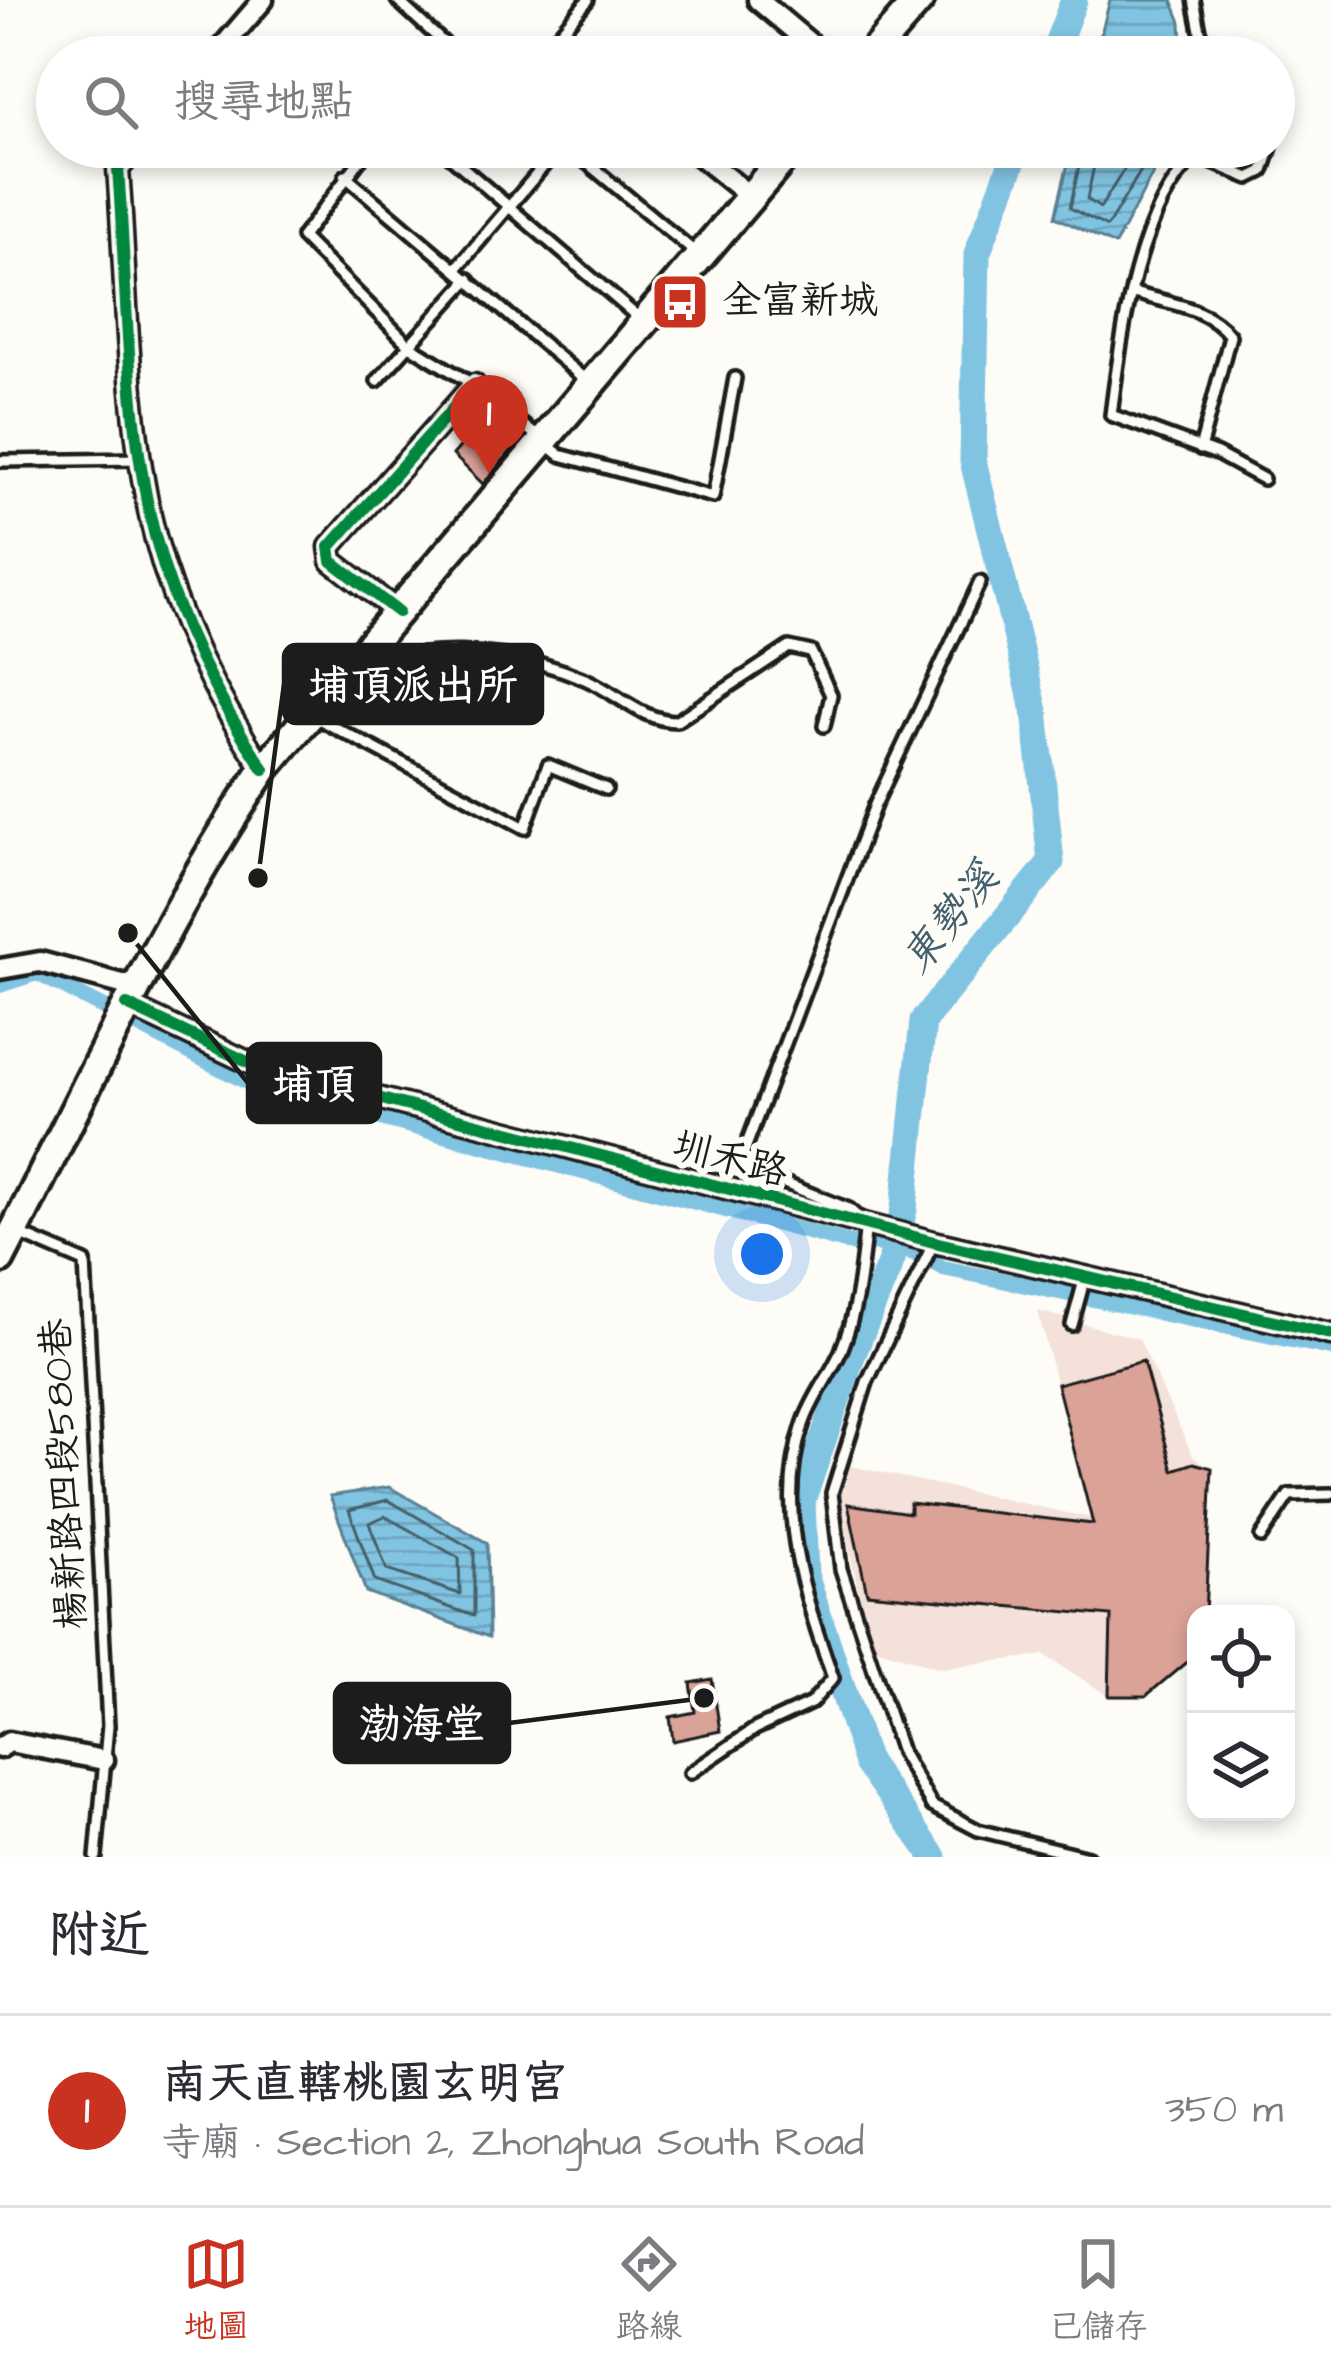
<!DOCTYPE html>
<html lang="zh-TW">
<head>
<meta charset="utf-8">
<style>
  :root { --surface:#fff; --page:#f2f2f3; --text:#2b2b33; --muted:#7c7c81; --line:#e1e1e2; --accent:#c8321e }
  body { margin:0; font-family:"Architects Daughter","LXGW WenKai TC",sans-serif; background:var(--page); color:var(--text) }
  .controls { position:absolute; right:36px; bottom:36px; display:grid; overflow:hidden; border-radius:24px; box-shadow:0 6px 18px #0003 }
  .controls button { width:108px; height:108px; display:grid; place-items:center; padding:0; border:0; border-bottom:3px solid var(--line); background:var(--surface); color:var(--text); font:60px sans-serif }
  .you { position:absolute; left:762px; top:1254px; width:42px; height:42px; margin:-30px; border:9px solid #fff; border-radius:50%; background:#1a73e8; box-shadow:0 0 0 18px #1a73e833 }
  .badge { display:grid; place-items:center; width:78px; height:78px; border-radius:50%; background:var(--accent); color:#fff; font-size:39px; font-weight:700 }
  .pin { position:absolute; translate:-50% -99px; filter:drop-shadow(0 3px 6px #0008) }
  .pin::after { content:''; position:absolute; top:63px; width:42px; height:36px; background:inherit; clip-path:polygon(0 0,100% 0,50% 100%) }
  .list { margin:0; padding:0; list-style:none }
  h2 { display:flex; justify-content:space-between; align-items:center; height:156px; margin:0; padding:0 48px; font-size:51px }
  h2 small { font-size:39px; font-weight:400; color:var(--muted) }
  .list li { display:grid; grid-template-columns:78px 1fr auto; gap:36px; align-items:center; box-sizing:border-box; height:192px; padding:0 48px; border-top:3px solid var(--line) }
  .list b { display:block; font-size:45px; white-space:nowrap }
  .list p { margin:0; font-size:39px; white-space:nowrap; color:var(--muted) }
  .list em { font-size:39px; font-style:normal; color:var(--muted) }
  .icon { flex:none; width:66px; height:66px; fill:none; stroke:currentColor; stroke-width:2; stroke-linecap:round; stroke-linejoin:round }
  .map { position:relative; flex:none; width:1331px; height:1857px; overflow:hidden }
  .search { position:absolute; background:var(--surface); box-shadow:0 6px 18px #0003; left:36px; right:36px; top:36px; height:132px; display:flex; align-items:center; gap:30px; box-sizing:border-box; padding:0 42px; border-radius:66px; color:var(--muted); font-size:45px }
  .sheet { height:348px; background:var(--surface) }
  nav { display:flex; justify-content:space-around; align-items:center; box-sizing:border-box; height:168px; border-top:3px solid var(--line); background:var(--surface); font-size:33px; color:var(--muted) }
  nav a { display:grid; justify-items:center; gap:6px }
  nav .on { color:var(--accent) }
  .map>svg:first-child { display:block }
  .built { fill:#f3e1da }
  .water { fill:url(#water-rules); stroke:#598193; stroke-width:3 }
  .lines { fill:none; stroke-linecap:round; stroke-linejoin:round }
  .shore { stroke:#445f6b; stroke-width:3 }
  .canal { stroke:#81c4e2; stroke-width:16 }
  .river { stroke:#81c4e2; stroke-width:27 }
  .building { fill:#dba298; stroke:#1c1c1c; stroke-width:3 }
  .service-casing { stroke:#1c1c1c; stroke-width:18 }
  .minor-casing { stroke:#1c1c1c; stroke-width:27 }
  .secondary-casing { stroke:#1c1c1c; stroke-width:36 }
  .service { stroke:#fdfcf7; stroke-width:9 }
  .minor { stroke:#fdfcf7; stroke-width:18 }
  .secondary { stroke:#fdfcf7; stroke-width:27 }
  .cycleway-casing { stroke:#fdfcf7; stroke-width:20 }
  .cycleway { stroke:#00873e; stroke-width:12 }
  .labels { text-anchor:middle; dominant-baseline:central; stroke-width:12; stroke-linejoin:round; paint-order:stroke }
  .poi-label { font-size:39px; fill:#1c1c1c; stroke:#fdfcf7; text-anchor:start }
  .street-label { font-size:39px; fill:#1c1c1c; stroke:#fdfcf7 }
  .water-label { font-size:42px; font-style:italic; fill:#445f6b; stroke:#fdfcf7 }
  .leader { fill:none; stroke:#1c1c1c; stroke-width:4.5 }
  .callout-dot { fill:#1c1c1c; stroke:#fdfcf7; stroke-width:4.5 }
  .callout { fill:#1c1c1c; stroke:#1c1c1c; stroke-width:4.5 }
  .callout-label { font-size:42px; text-anchor:middle; font-weight:bold; fill:#fff }
</style>
</head>
<body>
<div class="map">
<svg width="1331" height="1857" viewBox="0 0 1331 1857">
  <defs>
    <pattern id="water-rules" width="6" height="5" patternUnits="userSpaceOnUse" patternTransform="scale(3)"><rect width="6" height="5" fill="#81c4e2"/><path d="M0 2.5h6" fill="none" stroke="#6fa8c1"/></pattern>
  </defs>
  <rect width="100%" height="100%" fill="#fdfcf7"/>
  <filter id="ink" filterUnits="userSpaceOnUse"><feTurbulence type="fractalNoise" baseFrequency=".00833" numOctaves="2"/><feDisplacementMap in="SourceGraphic" scale="24" xChannelSelector="R" yChannelSelector="G"/><feConvolveMatrix kernelMatrix="1 2 1 2 8 2 1 2 1" color-interpolation-filters="sRGB"/></filter>
  <g filter="url(#ink)">
    <path class="built" d="M 1038,1311 L 1139,1339 L 1193,1456 L 1212,1468 L 1205,1614 L 1196,1614 L 1146,1696 L 1109,1696 L 1044,1655 L 941,1668 L 872,1647 L 838,1503 L 851,1466 L 1090,1518 Z"/>
    <path class="water" d="M 1110,0 L 1172,0 L 1181,22 L 1182,57 L 1095,57 Z
      M 1072,147 L 1167,147 L 1115,245 L 1055,217 Z
      M 389,1487 L 487,1543 L 489,1637 L 366,1592 L 330,1496 Z"/>
    <g class="lines">
      <path class="shore" d="M 1083,147 L 1070,208 L 1107,227 L 1155,147
        M 1098,147 L 1087,199 L 1100,208 L 1138,147
        M 388,1500 L 474,1550 L 474,1616 L 375,1581 L 349,1510 Z
        M 385,1516 L 459,1558 L 460,1594 L 387,1570 L 369,1523 Z"/>
      <path class="canal" d="M 0,985 L 37,973 L 249,1083 L 853,1244 C 887,1240 915,1251 943,1268 L 1331,1348"/>
      <path class="river" d="M 1052,57 L 1074,0
        M 934,1857 L 867,1763 L 805,1575 L 802,1501 L 851,1358 L 892,1259 L 904,1209 L 923,1021 L 1051,862 L 1035,711 L 973,461 L 977,254 L 1018,147"/>
    </g>
    <path class="building" d="M 477,427 L 493,437 L 502,429 L 518,443 L 483,484 L 453,455 Z
      M 1143,1361 L 1173,1470 L 1194,1463 L 1212,1468 L 1205,1614 L 1196,1614 L 1196,1654 L 1146,1696 L 1109,1696 L 1111,1616 L 867,1593 L 848,1504 L 910,1513 L 910,1503 L 1093,1524 L 1057,1384 Z
      M 712,1679 L 720,1731 L 673,1741 L 670,1717 L 695,1712 L 691,1683 Z"/>
    <g class="lines">
      <g class="service-casing">
        <path id="service" d="M 397,0 L 459,57
          M 1194,0 L 1204,51 L 1213,57
          M 551,43 L 588,0
          M 370,147 L 302,237 L 410,346 L 474,385 L 560,455 L 713,497 L 735,378
          M 439,147 L 640,319
          M 568,147 L 697,254
          M 345,176 L 588,382
          M 456,269 L 560,147
          M 1134,293 C 1167,303 1208,307 1230,336 L 1200,449
          M 377,381 L 469,279
          M 0,461 L 142,459
          M 1263,479 L 1217,454 L 1111,415 C 1121,338 1136,210 1196,156 L 1249,178 L 1263,171 L 1271,147
          M 367,655 L 382,659 C 454,647 516,650 585,679 C 618,693 641,721 677,721 L 789,647 L 811,652 L 831,695 L 824,726
          M 315,717 L 525,828 L 548,765 L 606,789
          M 15,1232 L 85,1262 L 108,1726 L 96,1857
          M 934,1242 L 867,1382 L 832,1493 L 841,1569 L 901,1752 L 932,1806 L 978,1830 L 1088,1857
          M 1072,1325 L 1085,1277
          M 1261,1537 L 1289,1495 L 1331,1494
          M 690,1773 L 755,1729 L 811,1703 L 833,1678 C 805,1597 774,1511 803,1425 C 811,1399 830,1376 841,1351 C 858,1309 861,1268 866,1224 L 849,1209 L 739,1165 L 875,805 L 980,582"/>
      </g>
      <g class="minor-casing">
        <path id="minor" d="M 758,0 L 826,57
          M 214,57 L 263,0
          M 137,147 L 118,169 C 127,284 126,425 155,536 C 176,617 217,701 264,769
          M 689,147 L 751,197
          M 398,612 L 332,561 L 330,547 L 474,385
          M 0,969 L 40,962 L 137,988
          M 127,1005 L 258,1067 L 934,1242 L 1331,1334
          M 0,1748 L 9,1742 L 104,1760"/>
      </g>
      <g class="secondary-casing">
        <path id="secondary" d="M 869,57 L 919,0
          M 0,1259 C 85,1095 160,922 264,769 L 793,147"/>
      </g>
      <use href="#service" class="service"/>
      <use href="#minor" class="minor"/>
      <use href="#secondary" class="secondary"/>
      <g class="cycleway-casing">
        <path id="cycleway" d="M 137,147 L 118,169 C 127,284 126,425 155,536 C 176,617 217,701 264,769
          M 398,612 L 332,561 L 330,547 L 474,385
          M 127,1005 L 258,1067 L 934,1242 L 1331,1334"/>
      </g>
      <use href="#cycleway" class="cycleway"/>
    </g>
  </g>
  <defs>
    <g id="bus-square" transform="scale(3)"><rect x="-9" y="-9" width="18" height="18" rx="4" fill="#c8321e" stroke="#fdfcf7"/><path d="M-5-6H5V4H4V6H2V4H-2V6H-4V4H-5ZM-3.5-4V0h7V-4ZM-3.5 1.2v1.5H-2V1.2ZM2 1.2v1.5H3.5V1.2Z" fill="#fff"/></g>
  </defs>
  <g fill-rule="evenodd">
    <use href="#bus-square" x="680" y="302"/>
  </g>
  <g class="labels">
    <g class="poi-label">
      <text x="722" y="302">全富新城</text>
    </g>
    <g class="street-label">
      <text transform="translate(730 1160) rotate(14)">圳禾路</text>
      <text transform="translate(65 1474) rotate(-93)">楊新路四段580巷</text>
    </g>
    <g class="water-label">
      <text transform="translate(951 919) rotate(-51)">東勢溪</text>
    </g>
  </g>
  <path class="leader" d="M258 878L284 684M128 933L248 1083M704 1698L509 1723"/>
  <g class="callout-dot">
    <circle cx="258" cy="878" r="12"/>
    <circle cx="128" cy="933" r="12"/>
    <circle cx="704" cy="1698" r="12"/>
  </g>
  <g class="callout">
    <rect x="284" y="645" width="258" height="78" rx="12"/>
    <rect x="248" y="1044" width="132" height="78" rx="12"/>
    <rect x="335" y="1684" width="174" height="78" rx="12"/>
  </g>
  <g class="callout-label">
    <text x="413" y="699">埔頂派出所</text>
    <text x="314" y="1098">埔頂</text>
    <text x="422" y="1738">渤海堂</text>
  </g>
</svg>
<div class="controls">
<button><svg class="icon" aria-label="locate" viewBox="0 0 24 24"><circle cx="12" cy="12" r="6"/><path d="M12 2v4M12 18v4M2 12h4M18 12h4"/></svg></button>
<button><svg class="icon" aria-label="layers" viewBox="0 0 24 24"><path d="M12 4l9 5-9 5-9-5zM3 14l9 5 9-5"/></svg></button>
</div>
<div class="you"></div>
<div class="pin badge" style="left:489px;top:474px">1</div>
<div class="search"><svg class="icon" aria-label="search" viewBox="0 0 24 24"><circle cx="10" cy="10" r="6"/><path d="M15 15l6 6"/></svg>搜尋地點</div>
</div>
<section class="sheet">
<h2>附近<small></small></h2>
<ul class="list">
<li><span class="badge">1</span><div><b>南天直轄桃園玄明宮</b><p>寺廟 · Section 2, Zhonghua South Road</p></div><em>350 m</em></li>
</ul>
</section>
<nav>
<a class="on"><svg class="icon" aria-label="map" viewBox="0 0 24 24"><path d="M3 6l6-2 6 2 6-2v14l-6 2-6-2-6 2zM9 4v14M15 6v14"/></svg>地圖</a>
<a><svg class="icon" aria-label="directions" viewBox="0 0 24 24"><path d="M12 3l9 9-9 9-9-9zM9 14v-3h6M13 9l2 2-2 2"/></svg>路線</a>
<a><svg class="icon" aria-label="saved" viewBox="0 0 24 24"><path d="M7 4h10v16l-5-4-5 4z"/></svg>已儲存</a>
</nav>
</body>
</html>
